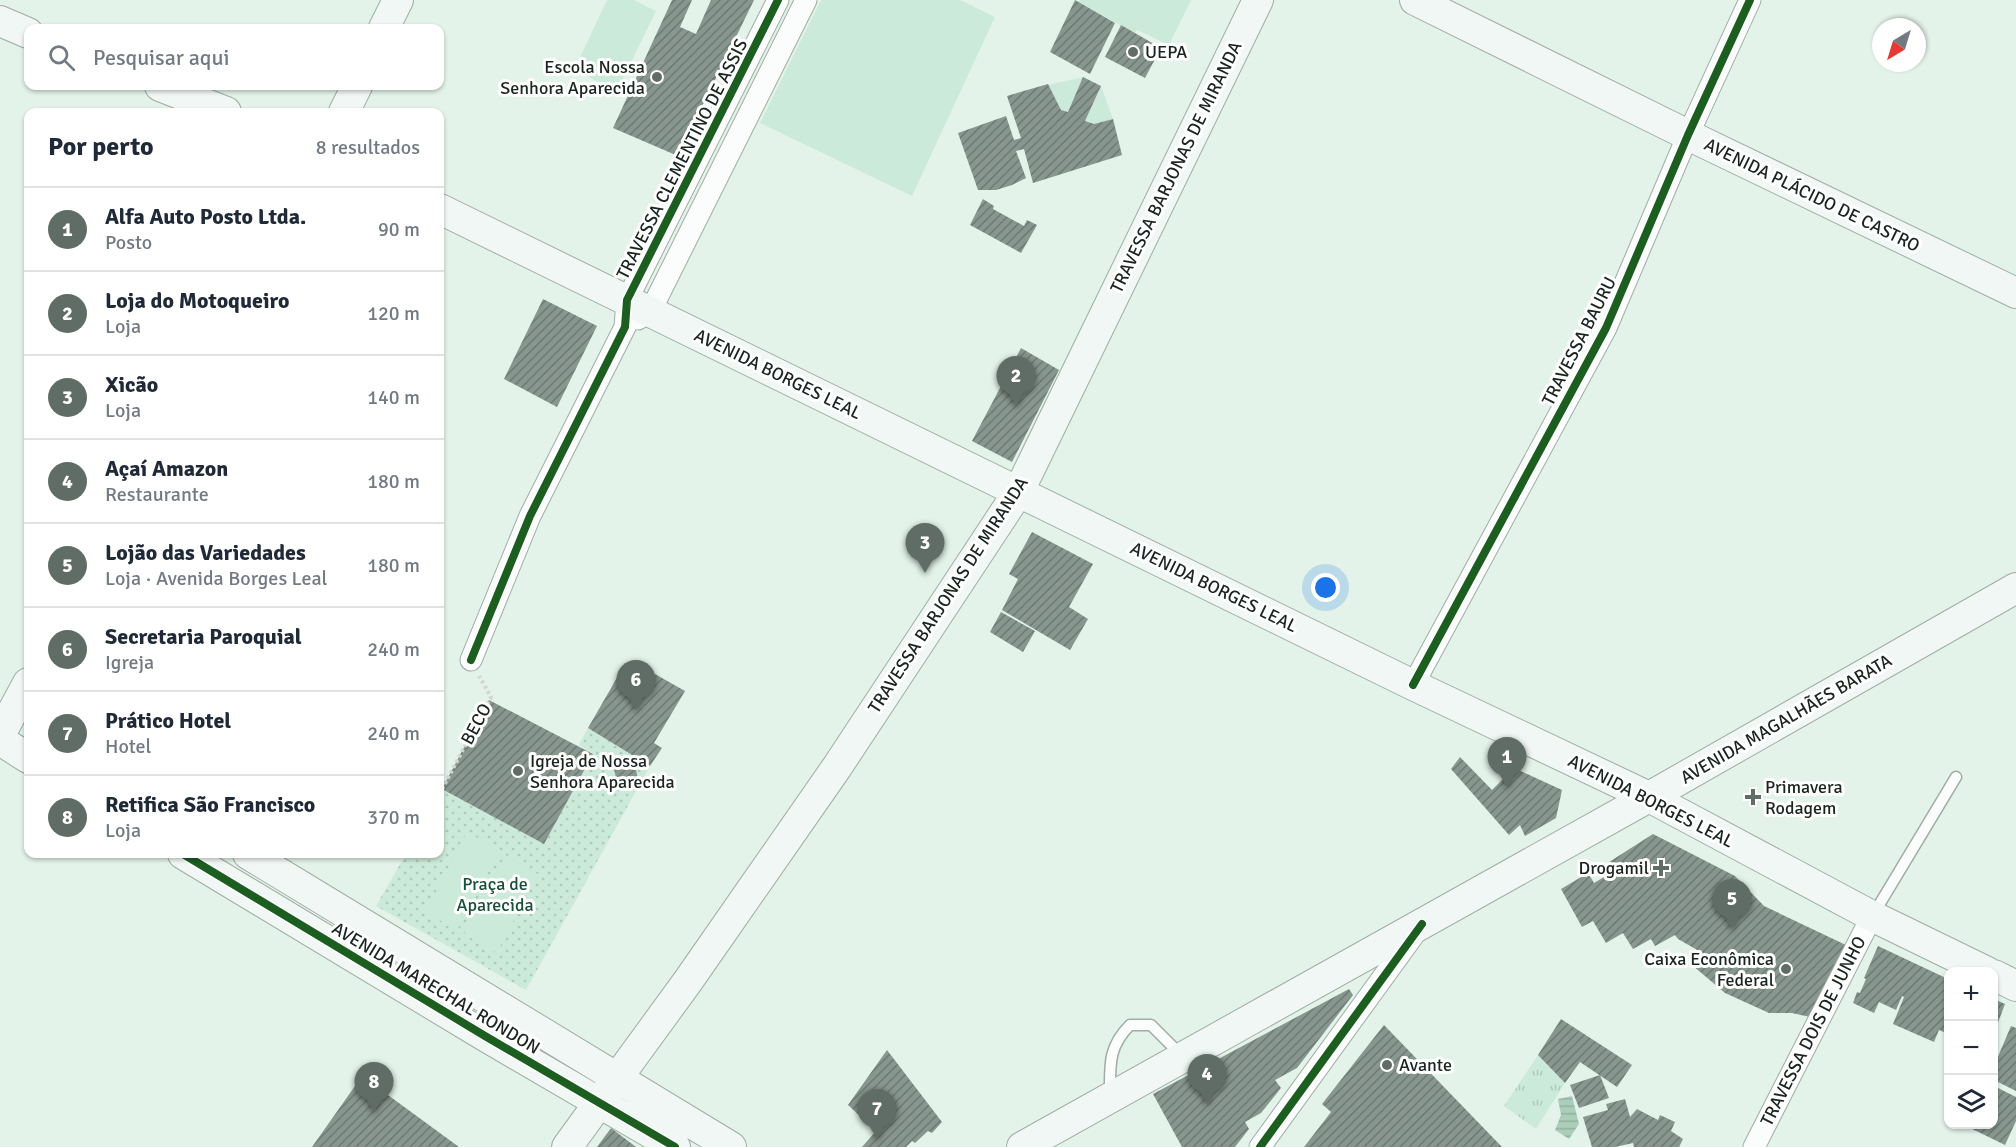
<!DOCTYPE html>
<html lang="pt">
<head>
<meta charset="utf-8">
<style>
  :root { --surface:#fff; --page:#f6f6f7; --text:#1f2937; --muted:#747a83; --line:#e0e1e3; --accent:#606d66 }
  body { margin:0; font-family:Signika,sans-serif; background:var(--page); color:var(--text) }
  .controls { position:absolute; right:18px; bottom:18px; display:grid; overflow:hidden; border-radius:12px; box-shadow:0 2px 4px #0004 }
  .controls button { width:54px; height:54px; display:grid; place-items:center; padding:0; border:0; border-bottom:2px solid var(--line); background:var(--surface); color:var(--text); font:30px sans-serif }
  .compass { position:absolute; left:1872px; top:18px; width:54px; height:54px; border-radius:50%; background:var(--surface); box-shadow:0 2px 4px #0004; rotate:218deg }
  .you { position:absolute; left:1326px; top:588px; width:21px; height:21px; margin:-15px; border:4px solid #fff; border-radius:50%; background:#1a73e8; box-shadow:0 0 0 9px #1a73e833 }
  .badge { display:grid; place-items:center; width:39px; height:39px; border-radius:50%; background:var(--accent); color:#fff; font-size:20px; font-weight:700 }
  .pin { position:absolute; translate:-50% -50px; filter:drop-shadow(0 2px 3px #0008) }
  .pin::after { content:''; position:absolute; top:32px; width:21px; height:18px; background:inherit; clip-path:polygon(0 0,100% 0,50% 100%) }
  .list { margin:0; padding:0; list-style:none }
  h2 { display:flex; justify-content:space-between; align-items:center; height:78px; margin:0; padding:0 24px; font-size:26px }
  h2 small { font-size:20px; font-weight:400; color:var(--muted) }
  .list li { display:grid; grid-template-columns:39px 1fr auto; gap:18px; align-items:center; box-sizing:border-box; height:84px; padding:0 24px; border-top:2px solid var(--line) }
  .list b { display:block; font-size:22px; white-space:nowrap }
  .list p { margin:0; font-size:20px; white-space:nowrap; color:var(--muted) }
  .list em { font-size:20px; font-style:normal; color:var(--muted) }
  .icon { flex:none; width:33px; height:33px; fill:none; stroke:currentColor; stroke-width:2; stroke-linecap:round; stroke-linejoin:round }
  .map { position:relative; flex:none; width:2016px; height:1147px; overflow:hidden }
  .search { position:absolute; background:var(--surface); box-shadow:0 2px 4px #0004; left:24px; top:24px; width:420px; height:66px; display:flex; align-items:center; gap:15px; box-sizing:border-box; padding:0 21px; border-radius:12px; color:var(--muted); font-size:22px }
  .panel { position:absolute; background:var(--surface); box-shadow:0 2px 4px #0004; left:24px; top:108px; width:420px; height:750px; border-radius:12px }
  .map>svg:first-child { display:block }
  .grass { fill:url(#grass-tufts) }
  .park { fill:url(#park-dots) }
  .garden { fill:#ccead9 }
  .water { fill:url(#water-rules) }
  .building { fill:url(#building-hatch) }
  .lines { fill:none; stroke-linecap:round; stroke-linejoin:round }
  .lane-casing { stroke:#a0aca5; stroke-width:13 }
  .street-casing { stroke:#a0aca5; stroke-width:23 }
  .secondary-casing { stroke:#a0aca5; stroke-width:32 }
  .path { stroke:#d1d5d3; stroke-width:4; stroke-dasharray:3 3; stroke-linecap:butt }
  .lane { stroke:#fbfdfc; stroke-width:10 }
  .street { stroke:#fbfdfc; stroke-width:21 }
  .secondary { stroke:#f1f7f4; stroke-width:30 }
  .cycleway-casing { stroke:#fff; stroke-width:11 }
  .cycleway { stroke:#1b5e20; stroke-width:8 }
  .poi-dot { fill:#606d66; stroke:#fff; stroke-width:2 }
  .labels { text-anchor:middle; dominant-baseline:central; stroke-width:6; stroke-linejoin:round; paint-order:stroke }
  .poi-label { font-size:18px; fill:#1a251f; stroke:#fff; text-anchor:start }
  .street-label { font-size:18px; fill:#1a251f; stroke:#fff }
  .park-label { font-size:18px; fill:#184f37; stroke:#fff }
</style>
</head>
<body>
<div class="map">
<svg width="2016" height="1147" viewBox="0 0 2016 1147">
  <defs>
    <pattern id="grass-tufts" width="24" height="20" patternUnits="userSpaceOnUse" patternTransform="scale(1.5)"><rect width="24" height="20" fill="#ccead9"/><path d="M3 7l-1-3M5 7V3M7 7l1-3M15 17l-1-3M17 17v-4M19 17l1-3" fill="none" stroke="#afc9ba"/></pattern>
    <pattern id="park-dots" width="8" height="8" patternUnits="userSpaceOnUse" patternTransform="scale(1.5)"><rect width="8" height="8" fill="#ccead9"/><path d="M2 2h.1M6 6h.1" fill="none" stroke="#afc9ba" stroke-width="1.8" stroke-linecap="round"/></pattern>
    <pattern id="water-rules" width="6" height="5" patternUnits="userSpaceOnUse" patternTransform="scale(1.5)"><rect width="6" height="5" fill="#aaceba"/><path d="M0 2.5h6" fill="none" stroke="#92b19f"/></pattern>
    <pattern id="building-hatch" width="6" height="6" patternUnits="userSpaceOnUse" patternTransform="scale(1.5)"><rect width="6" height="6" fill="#87968e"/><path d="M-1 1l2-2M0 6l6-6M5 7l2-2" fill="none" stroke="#6e7a73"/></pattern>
  </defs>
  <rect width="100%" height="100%" fill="#e3f3ea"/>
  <path class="grass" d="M 1538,1055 L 1565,1083 L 1536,1129 L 1504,1106 Z"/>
  <path class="park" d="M 588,728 L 650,766 L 526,990 L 376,906 L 406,854 L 440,854 L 440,793 L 442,789 L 544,843 L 593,754 L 579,745 Z"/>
  <path class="garden" d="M 607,0 L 634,0 L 656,11 L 617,91 L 574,70 Z
    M 821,0 L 960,0 L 995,17 L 912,196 L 760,123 Z
    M 1080,0 L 1191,0 L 1169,45 L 1137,30 L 1135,33 L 1078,2 Z
    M 1083,77 L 1068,112 L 1061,110 L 1048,85 Z
    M 1101,86 L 1113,119 L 1094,124 L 1085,121 Z
    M 467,832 L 500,850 L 457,930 L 425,912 Z
    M 506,855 L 538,874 L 497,953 L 464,934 Z"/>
  <path class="water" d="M 1572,1096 L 1579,1124 L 1569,1139 L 1555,1130 L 1561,1115 L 1558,1099 Z"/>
  <path class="building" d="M 672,0 L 692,0 L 680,27 L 696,34 L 711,0 L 754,0 L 678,156 L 613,128 Z
    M 1075,0 L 1115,23 L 1090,74 L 1050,52 Z
    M 1121,25 L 1161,48 L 1145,78 L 1105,57 Z
    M 1083,77 L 1101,86 L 1085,121 L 1094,124 L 1113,119 L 1122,155 L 1033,183 L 1024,149 L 1016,151 L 1026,178 L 1012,185 L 996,190 L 978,190 L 958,133 L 1006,116 L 1014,140 L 1021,138 L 1007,96 L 1048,84 L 1061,110 L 1068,112 Z
    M 983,199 L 994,206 L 993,209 L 1024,226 L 1027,220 L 1037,225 L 1021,253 L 970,225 Z
    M 543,299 L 597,326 L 557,407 L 504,379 Z
    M 1021,348 L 1059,370 L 1012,462 L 972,441 Z
    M 1032,532 L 1093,564 L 1069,607 L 1088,619 L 1070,650 L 1002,610 L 1018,579 L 1009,574 Z
    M 1001,612 L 1035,631 L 1023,652 L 990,632 Z
    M 622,669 L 650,684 L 655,674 L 685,691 L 654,743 L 662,748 L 650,766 L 588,728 Z
    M 489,700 L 593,754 L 544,844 L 442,789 Z
    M 1460,757 L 1492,790 L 1514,768 L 1562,790 L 1556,818 L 1525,836 L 1520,825 L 1509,835 L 1451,769 Z
    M 635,763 L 639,787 L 618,791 L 614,767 Z
    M 1653,834 L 1735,876 L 1764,906 L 1848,946 L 1810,1017 L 1792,1013 L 1769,1013 L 1725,993 L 1692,965 L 1699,951 L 1678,939 L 1675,935 L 1655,946 L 1651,939 L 1633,949 L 1623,933 L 1606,943 L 1593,921 L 1582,927 L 1561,889 L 1588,873 L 1594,883 L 1611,873 L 1606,864 Z
    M 1878,946 L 1948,979 L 1948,1027 L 1946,1033 L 1939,1030 L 1934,1042 L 1893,1024 L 1904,997 L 1902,996 L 1896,1010 L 1879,1002 L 1874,1013 L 1853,1003 L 1857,992 L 1860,993 L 1866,979 L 1864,978 Z
    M 1349,989 L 1353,995 L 1297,1068 L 1275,1080 L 1281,1088 L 1261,1113 L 1245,1122 L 1249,1129 L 1235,1147 L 1182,1147 L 1153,1094 Z
    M 1994,999 L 2005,1004 L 1994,1033 Z
    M 1561,1019 L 1632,1065 L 1617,1087 L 1580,1062 L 1565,1083 L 1538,1055 Z
    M 1384,1025 L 1502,1147 L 1304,1147 L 1331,1112 L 1322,1104 Z
    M 2011,1026 L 2016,1028 L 2016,1091 L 1994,1080 L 1994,1066 Z
    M 887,1050 L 942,1122 L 932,1133 L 928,1131 L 915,1143 L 912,1141 L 906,1147 L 862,1147 L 876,1131 L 848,1105 Z
    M 1600,1075 L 1609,1098 L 1579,1108 L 1570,1085 Z
    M 362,1076 L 459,1147 L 312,1147 Z
    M 1994,1086 L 2016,1097 L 2016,1121 L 2005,1145 L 1966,1126 L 1967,1125 L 1994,1125 Z
    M 1625,1099 L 1630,1117 L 1637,1109 L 1658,1120 L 1660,1115 L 1675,1122 L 1671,1131 L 1683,1139 L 1679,1147 L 1634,1147 L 1633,1143 L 1615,1147 L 1592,1147 L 1583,1117 L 1608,1110 L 1606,1104 Z
    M 611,1128 L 636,1147 L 597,1147 Z"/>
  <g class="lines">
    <g class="lane-casing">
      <path id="lane" d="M 1873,915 L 1956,777
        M 1110,1095 C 1110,1065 1108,1047 1130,1025 L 1151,1025 L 1181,1055"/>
    </g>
    <g class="street-casing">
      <path id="street" d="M 638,319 L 650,312 L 806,0
        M 471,660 L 530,516 L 625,327 L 627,300 L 778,0
        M 1413,685 L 1606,328 L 1688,135 L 1750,0
        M 1260,1147 L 1418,929
        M 1754,1147 L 1872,916"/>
    </g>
    <g class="secondary-casing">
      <path id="secondary" d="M 1415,0 L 1688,135 L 2016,293
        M 0,21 L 28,33
        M 384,28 L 398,0
        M 160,86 L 226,112
        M 344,112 L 357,86
        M 440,209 L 1413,685 L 1649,797 L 1872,916 L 1987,972
        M 0,735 L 28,683
        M 0,740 L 28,758
        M 183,854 L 485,1036 L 675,1147
        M 248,854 L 731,1147
        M 1994,975 L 2016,986
        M 567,1147 L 688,981 L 837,767 L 1019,491 L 1258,0
        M 1022,1147 L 1649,797 L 2016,588"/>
    </g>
    <path class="path" d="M 442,789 L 491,697 L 479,676"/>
    <use href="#lane" class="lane"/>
    <use href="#street" class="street"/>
    <use href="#secondary" class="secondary"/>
    <g class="cycleway-casing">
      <path id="cycleway" d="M 471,660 L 530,516 L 625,327 L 627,300 L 778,0
        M 1413,685 L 1606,328 L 1688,135 L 1750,0
        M 183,854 L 485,1036 L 675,1147
        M 1260,1147 L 1422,924"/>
    </g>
    <use href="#cycleway" class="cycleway"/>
  </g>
  <g class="poi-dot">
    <circle cx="1133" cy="52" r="6"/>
    <circle cx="657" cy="77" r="6"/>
    <circle cx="518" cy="771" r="6"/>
    <path d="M1750 788h6v6h6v6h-6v6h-6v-6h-6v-6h6z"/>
    <path d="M1658 859h6v6h6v6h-6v6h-6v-6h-6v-6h6z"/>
    <circle cx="1786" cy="969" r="6"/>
    <circle cx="1387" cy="1065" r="6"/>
  </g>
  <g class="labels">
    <g class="poi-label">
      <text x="1145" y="52">UEPA</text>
      <text x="645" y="67" text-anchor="end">Escola Nossa<tspan x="645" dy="21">Senhora Aparecida</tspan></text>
      <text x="530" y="761">Igreja de Nossa<tspan x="530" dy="21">Senhora Aparecida</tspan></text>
      <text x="1765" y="787">Primavera<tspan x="1765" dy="21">Rodagem</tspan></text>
      <text x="1649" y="868" text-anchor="end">Drogamil</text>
      <text x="1774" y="959" text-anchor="end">Caixa Econômica<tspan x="1774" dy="21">Federal</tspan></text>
      <text x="1399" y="1065">Avante</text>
    </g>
    <g class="street-label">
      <text transform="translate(682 159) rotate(-63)">TRAVESSA CLEMENTINO DE ASSIS</text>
      <text transform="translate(1176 167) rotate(-64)">TRAVESSA BARJONAS DE MIRANDA</text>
      <text transform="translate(1812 195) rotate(26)">AVENIDA PLÁCIDO DE CASTRO</text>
      <text transform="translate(1579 341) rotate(-63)">TRAVESSA BAURU</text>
      <text transform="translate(778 374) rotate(26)">AVENIDA BORGES LEAL</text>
      <text transform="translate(1214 587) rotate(26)">AVENIDA BORGES LEAL</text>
      <text transform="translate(948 595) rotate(-57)">TRAVESSA BARJONAS DE MIRANDA</text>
      <text transform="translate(1786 719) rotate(-30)">AVENIDA MAGALHÃES BARATA</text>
      <text transform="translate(476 724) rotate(-62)">BECO</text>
      <text transform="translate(1651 801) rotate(27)">AVENIDA BORGES LEAL</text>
      <text transform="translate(436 988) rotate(31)">AVENIDA MARECHAL RONDON</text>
      <text transform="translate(1813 1031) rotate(-63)">TRAVESSA DOIS DE JUNHO</text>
    </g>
    <g class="park-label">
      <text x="495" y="884">Praça de<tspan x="495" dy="21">Aparecida</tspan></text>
    </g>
  </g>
</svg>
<div class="controls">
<button>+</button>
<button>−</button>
<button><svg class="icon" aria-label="layers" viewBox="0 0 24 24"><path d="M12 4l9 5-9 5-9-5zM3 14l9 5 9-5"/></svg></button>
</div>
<svg class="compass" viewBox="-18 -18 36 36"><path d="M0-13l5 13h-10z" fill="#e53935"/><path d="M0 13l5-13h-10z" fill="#747a83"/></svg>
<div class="you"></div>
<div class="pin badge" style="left:1507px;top:787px">1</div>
<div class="pin badge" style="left:1016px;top:406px">2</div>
<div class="pin badge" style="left:925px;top:573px">3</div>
<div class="pin badge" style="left:1207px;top:1104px">4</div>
<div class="pin badge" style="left:1732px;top:929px">5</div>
<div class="pin badge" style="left:636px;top:710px">6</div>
<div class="pin badge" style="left:877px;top:1139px">7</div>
<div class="pin badge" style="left:374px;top:1112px">8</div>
<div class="search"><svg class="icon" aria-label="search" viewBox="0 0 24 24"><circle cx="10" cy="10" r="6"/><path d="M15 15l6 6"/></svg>Pesquisar aqui</div>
<section class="panel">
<h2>Por perto<small>8 resultados</small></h2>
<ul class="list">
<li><span class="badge">1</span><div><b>Alfa Auto Posto Ltda.</b><p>Posto</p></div><em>90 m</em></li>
<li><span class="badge">2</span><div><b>Loja do Motoqueiro</b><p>Loja</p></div><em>120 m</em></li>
<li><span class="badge">3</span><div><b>Xicão</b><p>Loja</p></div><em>140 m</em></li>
<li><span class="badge">4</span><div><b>Açaí Amazon</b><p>Restaurante</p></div><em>180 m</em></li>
<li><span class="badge">5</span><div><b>Lojão das Variedades</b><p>Loja · Avenida Borges Leal</p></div><em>180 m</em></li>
<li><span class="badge">6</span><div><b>Secretaria Paroquial</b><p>Igreja</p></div><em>240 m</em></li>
<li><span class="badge">7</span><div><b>Prático Hotel</b><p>Hotel</p></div><em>240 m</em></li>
<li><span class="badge">8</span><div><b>Retifica São Francisco</b><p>Loja</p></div><em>370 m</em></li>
</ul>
</section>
</div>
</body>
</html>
